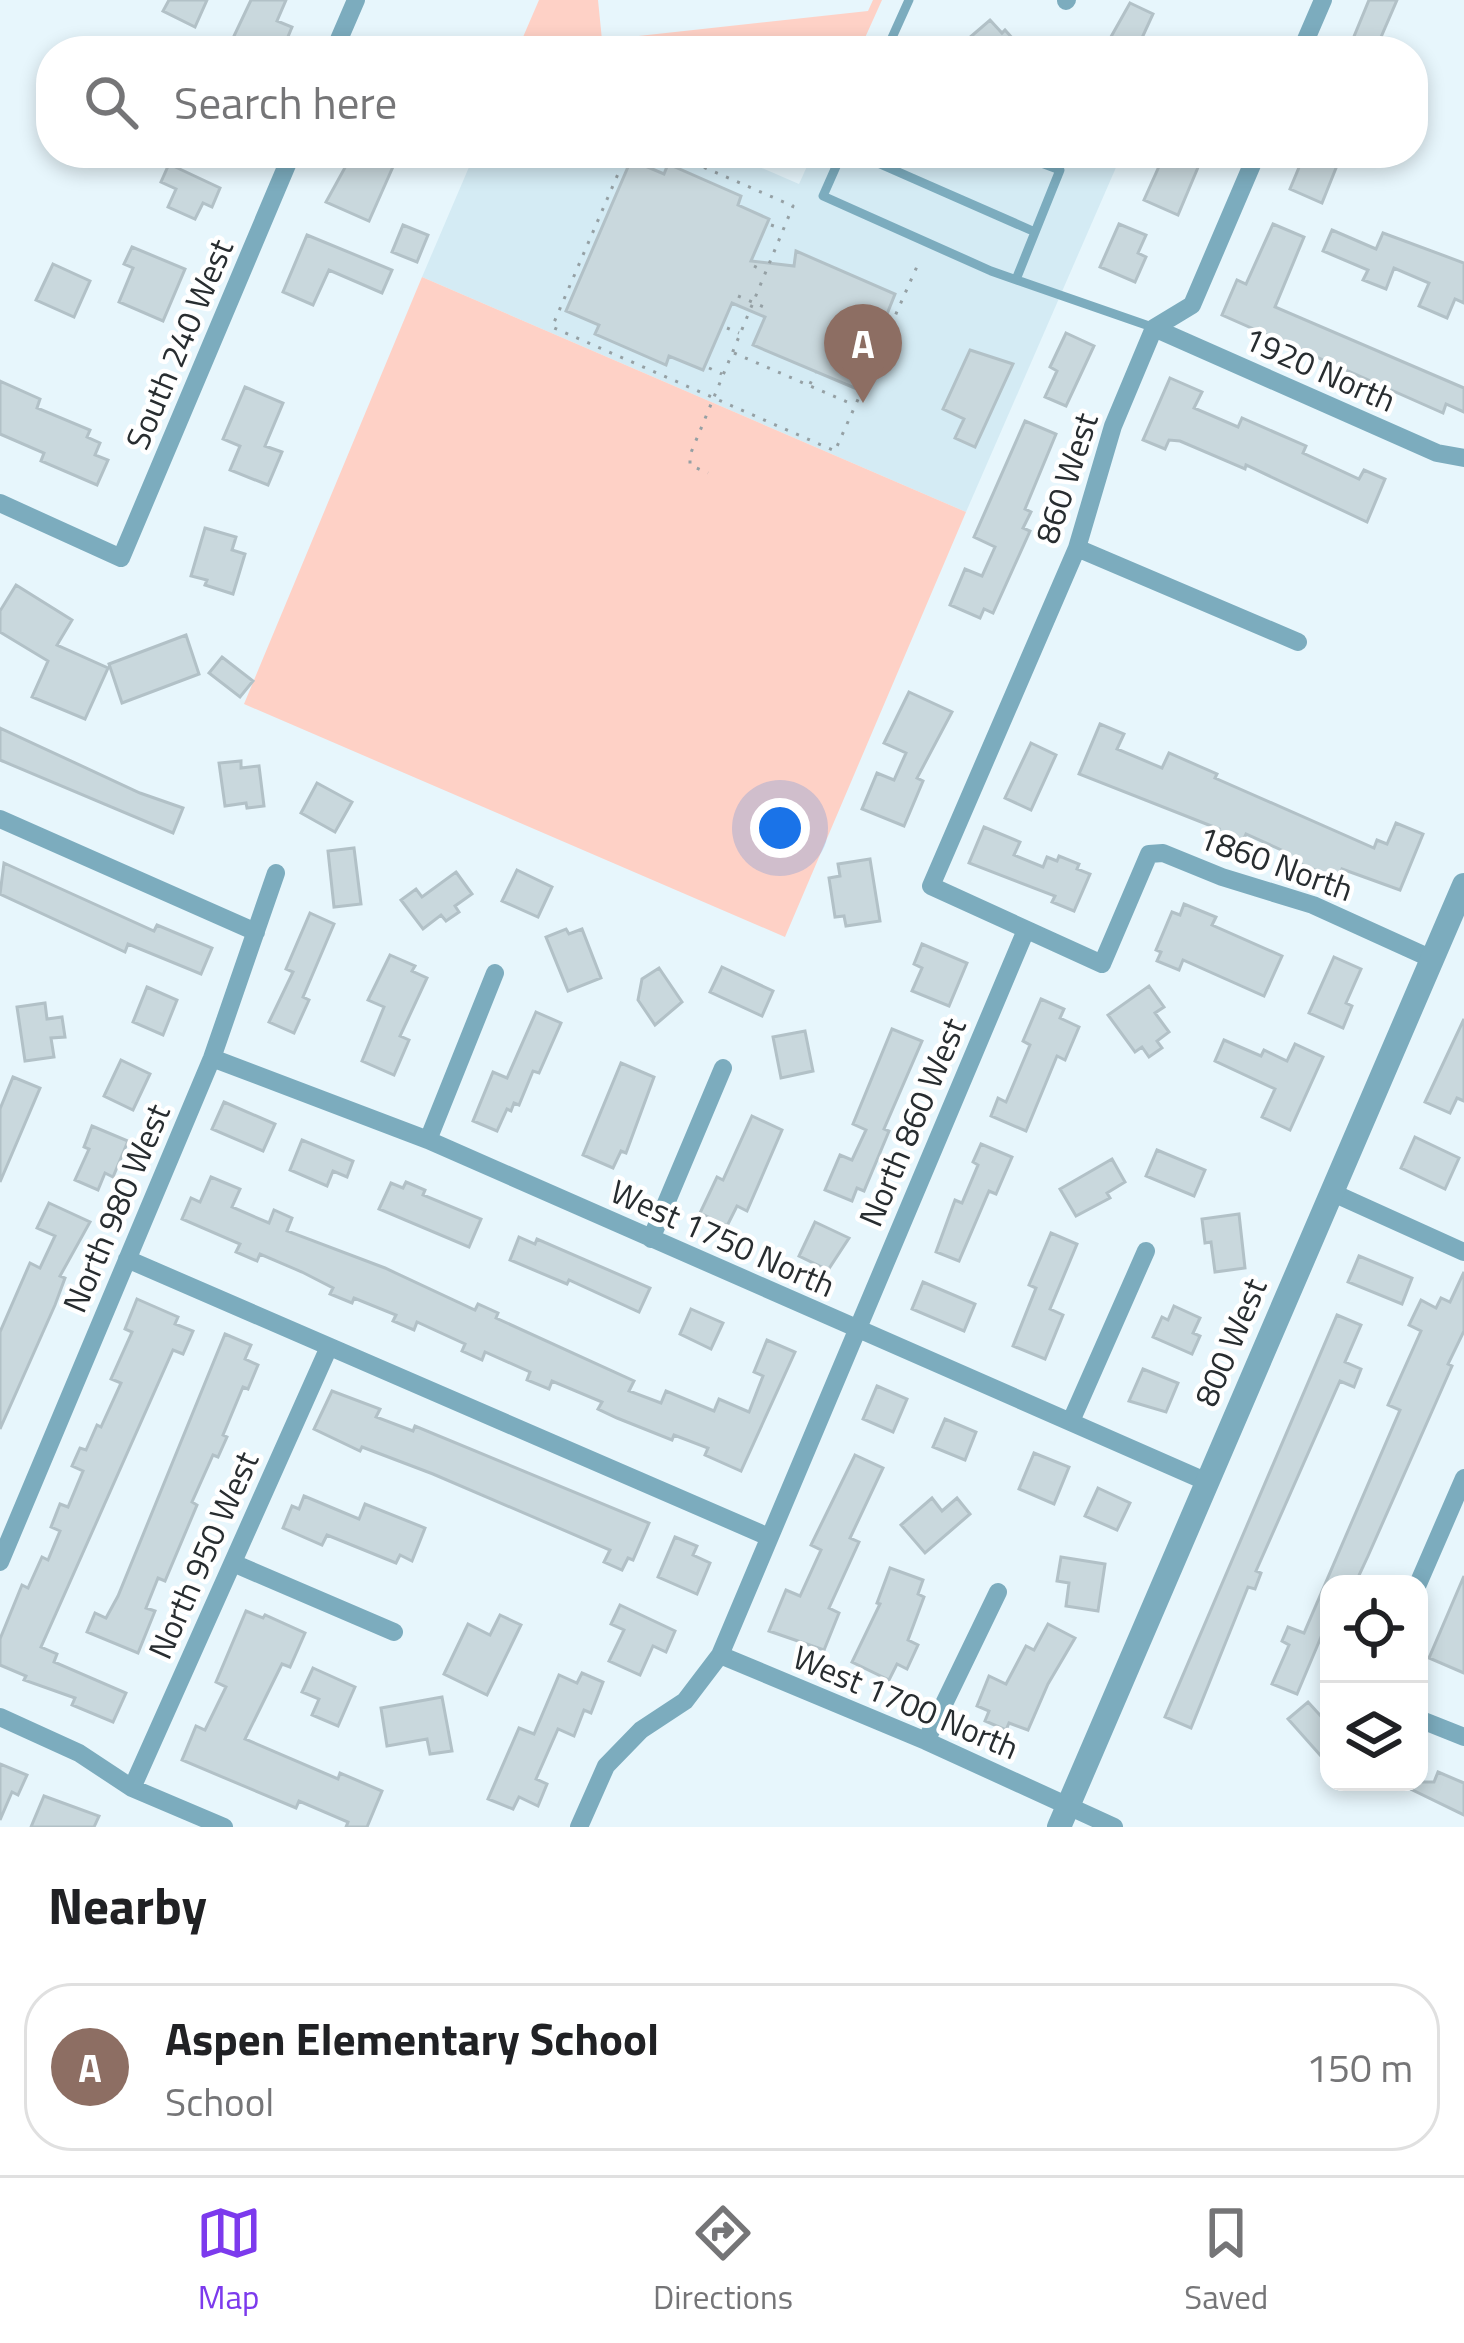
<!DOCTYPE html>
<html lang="en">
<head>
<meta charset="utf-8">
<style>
  :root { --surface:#fff; --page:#f6f6f6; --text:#202124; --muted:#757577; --line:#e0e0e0; --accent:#7c3aed }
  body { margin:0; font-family:"Titillium Web",sans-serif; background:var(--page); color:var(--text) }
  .controls { position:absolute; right:36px; bottom:36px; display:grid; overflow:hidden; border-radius:24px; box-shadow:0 6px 18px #0003 }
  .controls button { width:108px; height:108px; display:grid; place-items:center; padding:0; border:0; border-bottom:3px solid var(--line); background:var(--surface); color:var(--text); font:60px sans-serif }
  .you { position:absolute; left:780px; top:828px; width:42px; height:42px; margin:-30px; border:9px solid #fff; border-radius:50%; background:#1a73e8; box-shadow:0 0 0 18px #1a73e833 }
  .badge { display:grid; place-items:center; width:78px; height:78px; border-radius:50%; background:var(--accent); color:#fff; font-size:39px; font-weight:700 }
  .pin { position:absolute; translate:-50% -99px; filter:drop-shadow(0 3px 6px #0008) }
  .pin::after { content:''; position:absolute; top:63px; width:42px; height:36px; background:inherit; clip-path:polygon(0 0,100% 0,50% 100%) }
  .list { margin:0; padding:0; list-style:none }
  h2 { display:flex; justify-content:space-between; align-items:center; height:156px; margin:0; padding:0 48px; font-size:51px }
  h2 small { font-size:39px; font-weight:400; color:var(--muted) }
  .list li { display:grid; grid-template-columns:78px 1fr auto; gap:36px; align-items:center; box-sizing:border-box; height:168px; margin:0 24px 24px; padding:0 24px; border:3px solid var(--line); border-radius:48px }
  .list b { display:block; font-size:45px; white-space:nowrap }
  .list p { margin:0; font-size:39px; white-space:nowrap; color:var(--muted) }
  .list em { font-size:39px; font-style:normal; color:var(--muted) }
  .icon { flex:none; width:66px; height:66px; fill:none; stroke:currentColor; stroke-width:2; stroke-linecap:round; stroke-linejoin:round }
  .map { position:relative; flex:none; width:1464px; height:1827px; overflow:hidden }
  .search { position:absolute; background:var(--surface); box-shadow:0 6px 18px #0003; left:36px; right:36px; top:36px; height:132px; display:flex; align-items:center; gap:30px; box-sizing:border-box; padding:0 42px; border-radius:48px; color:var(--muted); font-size:45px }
  .sheet { height:348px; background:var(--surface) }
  nav { display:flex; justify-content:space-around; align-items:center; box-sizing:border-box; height:168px; border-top:3px solid var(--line); background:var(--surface); font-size:33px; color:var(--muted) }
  nav a { display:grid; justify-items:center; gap:6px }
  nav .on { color:var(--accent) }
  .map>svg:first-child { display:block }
  .built { fill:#d4ebf4 }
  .green { fill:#fed1c6 }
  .building { fill:#c9d8dd; stroke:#b2c1c7; stroke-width:3 }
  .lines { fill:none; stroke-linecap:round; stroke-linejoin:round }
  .path { stroke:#95a0a4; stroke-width:3; stroke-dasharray:3 9; stroke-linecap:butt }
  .service { stroke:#7cacbe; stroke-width:9 }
  .minor { stroke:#7cacbe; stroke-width:18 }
  .tertiary { stroke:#7cacbe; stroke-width:24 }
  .labels { text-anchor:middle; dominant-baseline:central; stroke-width:9; stroke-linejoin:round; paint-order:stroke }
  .street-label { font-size:33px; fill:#282d30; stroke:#fff }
</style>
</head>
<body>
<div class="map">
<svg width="1464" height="1827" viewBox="0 0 1464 1827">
  <rect width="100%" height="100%" fill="#e7f6fc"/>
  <path class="built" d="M 475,153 L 727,153 L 799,184 L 813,153 L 1113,153 L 1121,156 L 966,512 L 422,277 Z"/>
  <path class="green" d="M 539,0 L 598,0 L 602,40 L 868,11 L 873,0 L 882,0 L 859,51 L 517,51 Z
    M 422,277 L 966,512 L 785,937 L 244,704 Z"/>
  <path class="building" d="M 169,0 L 207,0 L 195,27 L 163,11 Z
    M 251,0 L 286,0 L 277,21 L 292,27 L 282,51 L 250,38 L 246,45 L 233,38 Z
    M 1369,0 L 1397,0 L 1375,51 L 1348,51 Z
    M 1130,3 L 1153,14 L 1136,51 L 1103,51 Z
    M 990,20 L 1002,33 L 1005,30 L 1024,51 L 978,51 L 968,39 Z
    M 353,153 L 399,153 L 369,221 L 326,202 Z
    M 1165,153 L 1204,153 L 1178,215 L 1144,200 Z
    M 1305,153 L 1338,163 L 1322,203 L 1290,189 Z
    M 631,160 L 664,174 L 668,164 L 741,196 L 738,205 L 769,219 L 751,261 L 794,266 L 796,251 L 895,294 L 857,389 L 753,345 L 765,317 L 732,303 L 703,370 L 669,356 L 666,365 L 595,334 L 599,325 L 566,311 Z
    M 169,164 L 220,188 L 212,207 L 203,203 L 195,219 L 168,207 L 176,189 L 161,182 Z
    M 1119,224 L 1146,235 L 1138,253 L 1146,257 L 1135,282 L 1100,267 Z
    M 1273,224 L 1304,237 L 1275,307 L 1464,388 L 1464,412 L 1446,404 L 1443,413 L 1222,315 L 1237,280 L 1246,284 Z
    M 403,225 L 428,235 L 417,262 L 392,252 Z
    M 1332,230 L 1376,249 L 1383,233 L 1464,263 L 1464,303 L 1455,299 L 1447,318 L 1419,306 L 1429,283 L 1394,268 L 1386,289 L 1363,280 L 1368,270 L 1323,251 Z
    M 307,235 L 392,270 L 382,293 L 329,270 L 313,305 L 283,292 Z
    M 132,247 L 185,269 L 163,321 L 119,302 L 133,268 L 124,264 Z
    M 53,264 L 90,281 L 74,317 L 36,300 Z
    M 1066,333 L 1094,346 L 1066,406 L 1045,397 L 1057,371 L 1050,367 Z
    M 970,350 L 1013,364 L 975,447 L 955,438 L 964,419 L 943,409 Z
    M 1170,378 L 1202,392 L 1194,408 L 1238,427 L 1242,418 L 1306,446 L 1303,453 L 1359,479 L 1364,470 L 1385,479 L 1367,522 L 1246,465 L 1245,469 L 1180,441 L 1169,440 L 1165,449 L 1143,440 Z
    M 0,381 L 40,399 L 37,408 L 90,430 L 87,437 L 100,443 L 95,455 L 108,460 L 97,485 L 41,461 L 44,453 L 0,434 Z
    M 245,387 L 283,403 L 265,446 L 282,452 L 268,485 L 230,470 L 240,446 L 223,439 Z
    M 1025,421 L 1056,434 L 1025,509 L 1031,512 L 1023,528 L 1030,531 L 993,613 L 984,609 L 980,618 L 950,605 L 965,569 L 982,576 L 995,547 L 974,537 Z
    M 205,528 L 236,537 L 232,550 L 245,554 L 233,594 L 205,585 L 207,580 L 191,576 Z
    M 16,585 L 72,620 L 57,645 L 108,668 L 85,719 L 32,697 L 48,661 L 0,632 L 0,611 Z
    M 186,635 L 199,674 L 122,703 L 109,664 Z
    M 222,657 L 253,681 L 240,697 L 209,673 Z
    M 909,692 L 952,712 L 917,778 L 923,781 L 904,826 L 862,809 L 877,773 L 894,780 L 906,753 L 884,743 Z
    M 1100,724 L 1124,734 L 1117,749 L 1162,768 L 1169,753 L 1217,774 L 1215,778 L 1374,848 L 1377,840 L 1387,844 L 1396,823 L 1423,834 L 1400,890 L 1342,869 L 1338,880 L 1286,858 L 1288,853 L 1246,834 L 1242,843 L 1218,832 L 1219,829 L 1079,774 Z
    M 0,728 L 140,793 L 183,808 L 173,833 L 0,760 Z
    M 1031,743 L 1056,755 L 1031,810 L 1005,798 Z
    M 241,761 L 241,768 L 259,766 L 264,806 L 247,808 L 246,803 L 225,806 L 219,763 Z
    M 317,783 L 352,802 L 335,832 L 301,813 Z
    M 984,827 L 1020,842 L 1014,855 L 1043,867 L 1047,857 L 1057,861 L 1059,856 L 1079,864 L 1077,869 L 1090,874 L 1074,911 L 1052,902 L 1055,896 L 969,863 Z
    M 354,848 L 361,904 L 334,907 L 328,851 Z
    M 870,859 L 880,921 L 846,926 L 844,916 L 835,917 L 829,878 L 840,876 L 838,864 Z
    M 4,863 L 154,931 L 157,925 L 212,948 L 201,974 L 128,944 L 125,952 L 0,894 Z
    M 517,870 L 552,887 L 538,917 L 502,901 Z
    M 456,872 L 472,894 L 455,906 L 459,912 L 446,921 L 441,915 L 423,929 L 401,900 L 416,889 L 422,897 Z
    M 1184,904 L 1216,917 L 1212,925 L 1282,956 L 1264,996 L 1183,960 L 1179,970 L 1157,961 L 1161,952 L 1156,950 L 1172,912 L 1180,915 Z
    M 310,913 L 334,924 L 303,997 L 309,1000 L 294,1033 L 269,1022 L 293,972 L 286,969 Z
    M 566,929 L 569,934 L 582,929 L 601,978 L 568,991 L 546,937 Z
    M 922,944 L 967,963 L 949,1006 L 912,991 L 922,968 L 914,964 Z
    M 390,955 L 415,966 L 412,971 L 427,978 L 400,1036 L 409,1040 L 394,1075 L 362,1061 L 384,1007 L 368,1000 Z
    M 1334,957 L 1361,969 L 1346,1003 L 1352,1006 L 1343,1028 L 1309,1013 Z
    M 722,967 L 773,991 L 762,1016 L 710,992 Z
    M 659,968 L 682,1002 L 655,1025 L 638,1000 L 642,979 Z
    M 1149,986 L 1164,1007 L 1155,1013 L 1169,1032 L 1157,1041 L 1162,1048 L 1149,1057 L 1142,1047 L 1135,1052 L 1108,1015 Z
    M 147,987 L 177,1000 L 163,1035 L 133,1022 Z
    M 1041,999 L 1064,1009 L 1060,1018 L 1079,1027 L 1065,1060 L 1057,1056 L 1026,1131 L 991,1116 L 998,1098 L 1006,1102 L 1030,1045 L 1023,1041 Z
    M 45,1003 L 47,1019 L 62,1017 L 65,1037 L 51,1038 L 54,1057 L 25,1061 L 17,1007 Z
    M 536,1012 L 561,1023 L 539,1073 L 533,1071 L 519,1105 L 514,1103 L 511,1111 L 507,1109 L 497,1131 L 473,1121 L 493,1072 L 507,1078 Z
    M 1464,1019 L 1464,1101 L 1457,1098 L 1450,1113 L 1425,1102 Z
    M 892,1029 L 922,1041 L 884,1129 L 889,1131 L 864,1191 L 857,1188 L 852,1201 L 825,1190 L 840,1155 L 852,1160 L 866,1130 L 853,1124 Z
    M 805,1031 L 813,1071 L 781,1078 L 773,1037 Z
    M 1224,1040 L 1261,1056 L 1264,1050 L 1287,1061 L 1295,1044 L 1323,1057 L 1290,1130 L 1262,1117 L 1275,1089 L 1215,1061 Z
    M 121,1060 L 150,1074 L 133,1110 L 104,1096 Z
    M 621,1063 L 654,1077 L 626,1153 L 621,1151 L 613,1168 L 583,1155 Z
    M 13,1077 L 40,1088 L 0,1182 L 0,1109 Z
    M 224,1102 L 275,1124 L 263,1151 L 212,1129 Z
    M 752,1116 L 782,1130 L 747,1211 L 737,1206 L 727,1226 L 700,1213 L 717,1177 L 723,1180 Z
    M 92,1126 L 128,1141 L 113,1177 L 105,1173 L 98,1190 L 75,1180 L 89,1149 L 84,1147 Z
    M 1415,1137 L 1459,1158 L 1445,1189 L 1401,1168 Z
    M 302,1140 L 353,1161 L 347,1177 L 333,1171 L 327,1186 L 290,1170 Z
    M 981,1144 L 1012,1157 L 996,1194 L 989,1191 L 959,1261 L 936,1252 L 955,1200 L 962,1203 L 978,1165 L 973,1162 Z
    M 1157,1150 L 1205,1170 L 1194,1196 L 1146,1176 Z
    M 1112,1159 L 1125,1182 L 1107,1193 L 1110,1198 L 1076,1216 L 1060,1189 Z
    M 211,1177 L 240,1189 L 232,1207 L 269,1223 L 274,1210 L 292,1218 L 287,1231 L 385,1268 L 475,1310 L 478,1304 L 498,1313 L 496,1318 L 634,1381 L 629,1391 L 661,1403 L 666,1391 L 714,1411 L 719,1399 L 749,1412 L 763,1376 L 754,1372 L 767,1340 L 795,1352 L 741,1471 L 705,1455 L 708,1448 L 674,1435 L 672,1440 L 617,1418 L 598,1409 L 602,1402 L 552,1381 L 549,1389 L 527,1380 L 530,1372 L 485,1352 L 482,1360 L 462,1351 L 465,1344 L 417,1322 L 414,1330 L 393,1321 L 396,1315 L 354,1298 L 352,1303 L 330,1294 L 333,1288 L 302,1272 L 260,1254 L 257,1261 L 236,1252 L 240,1244 L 182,1219 L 191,1198 L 200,1202 Z
    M 406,1182 L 425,1190 L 423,1195 L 481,1219 L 469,1247 L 379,1209 L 391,1183 L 403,1188 Z
    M 49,1203 L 90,1222 L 60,1276 L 65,1278 L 55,1305 L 0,1429 L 0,1332 L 30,1263 L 40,1268 L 55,1236 L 37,1228 Z
    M 1239,1214 L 1245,1268 L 1215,1272 L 1211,1242 L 1205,1243 L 1202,1219 Z
    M 815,1222 L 849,1238 L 828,1270 L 799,1256 Z
    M 1051,1233 L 1077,1244 L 1050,1309 L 1063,1315 L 1045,1359 L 1013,1346 L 1036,1288 L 1029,1285 Z
    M 519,1237 L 535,1244 L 537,1239 L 650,1288 L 639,1312 L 569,1280 L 567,1284 L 510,1260 Z
    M 1359,1256 L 1412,1278 L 1402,1304 L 1348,1282 Z
    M 1464,1272 L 1464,1331 L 1448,1364 L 1452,1366 L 1368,1556 L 1355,1584 L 1329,1584 L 1329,1618 L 1297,1694 L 1272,1684 L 1289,1645 L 1282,1641 L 1288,1627 L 1304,1633 L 1400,1410 L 1388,1405 L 1421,1331 L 1409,1325 L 1421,1300 L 1436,1308 L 1441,1298 L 1450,1302 Z
    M 923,1282 L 975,1304 L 964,1331 L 912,1309 Z
    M 137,1299 L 178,1317 L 175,1324 L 193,1331 L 183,1354 L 173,1350 L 41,1647 L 57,1654 L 54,1662 L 126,1693 L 113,1722 L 72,1705 L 75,1698 L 24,1680 L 26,1676 L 0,1665 L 0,1639 L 22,1585 L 28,1588 L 42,1557 L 48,1560 L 60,1531 L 51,1527 L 60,1504 L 68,1507 L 83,1471 L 72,1466 L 80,1448 L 86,1450 L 97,1425 L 101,1427 L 121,1383 L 111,1379 L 132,1332 L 125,1329 Z
    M 1174,1306 L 1200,1318 L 1193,1333 L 1200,1336 L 1192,1354 L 1153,1337 L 1162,1317 L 1168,1320 Z
    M 691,1309 L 723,1323 L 711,1349 L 680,1334 Z
    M 1337,1315 L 1361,1325 L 1345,1362 L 1361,1369 L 1354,1387 L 1340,1381 L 1256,1571 L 1261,1573 L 1255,1589 L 1248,1587 L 1191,1728 L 1165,1717 Z
    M 225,1334 L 251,1345 L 245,1359 L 258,1365 L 248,1389 L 243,1387 L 223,1435 L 227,1437 L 218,1457 L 213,1455 L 192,1502 L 197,1505 L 165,1581 L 158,1578 L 146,1608 L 155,1611 L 138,1653 L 87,1632 L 95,1613 L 106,1618 L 118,1596 Z
    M 1143,1369 L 1178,1383 L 1166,1412 L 1129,1401 Z
    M 877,1386 L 907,1399 L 893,1432 L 863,1419 Z
    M 332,1391 L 380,1409 L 376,1417 L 413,1431 L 415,1426 L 649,1523 L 633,1560 L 628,1558 L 622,1570 L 604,1562 L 610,1550 L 433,1474 L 362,1447 L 360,1451 L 314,1429 Z
    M 945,1419 L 976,1432 L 965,1460 L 933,1447 Z
    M 1034,1453 L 1069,1467 L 1054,1504 L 1019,1489 Z
    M 855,1455 L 883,1468 L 850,1538 L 859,1542 L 829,1608 L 839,1613 L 824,1650 L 769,1631 L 786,1590 L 800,1596 L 821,1550 L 811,1545 Z
    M 1098,1488 L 1130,1503 L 1117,1530 L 1085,1516 Z
    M 304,1496 L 359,1519 L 365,1504 L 425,1528 L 412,1561 L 400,1555 L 396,1563 L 327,1535 L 322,1545 L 283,1528 L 292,1506 L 299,1509 Z
    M 932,1498 L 942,1511 L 957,1498 L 970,1514 L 925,1553 L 901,1525 Z
    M 675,1537 L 697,1546 L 693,1555 L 710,1563 L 697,1594 L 658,1577 Z
    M 1061,1557 L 1105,1564 L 1098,1611 L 1066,1606 L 1069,1583 L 1057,1581 Z
    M 890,1568 L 923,1580 L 918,1594 L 924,1597 L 908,1640 L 918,1645 L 907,1669 L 897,1664 L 889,1680 L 852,1662 L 880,1604 L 877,1603 Z
    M 1464,1576 L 1464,1673 L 1429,1658 Z
    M 620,1605 L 675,1631 L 666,1652 L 653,1646 L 640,1675 L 609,1661 L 624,1630 L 611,1624 Z
    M 246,1611 L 263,1618 L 265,1615 L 305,1633 L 290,1667 L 282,1664 L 245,1739 L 338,1779 L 340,1773 L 382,1791 L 367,1827 L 346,1827 L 348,1822 L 299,1801 L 296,1808 L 182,1760 L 196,1726 L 205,1730 L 226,1687 L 216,1682 Z
    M 500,1615 L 521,1625 L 487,1695 L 444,1674 L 468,1624 L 490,1635 Z
    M 1048,1624 L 1075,1638 L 1048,1684 L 1028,1730 L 1009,1723 L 1006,1730 L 985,1721 L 989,1711 L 977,1706 L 989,1676 L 1006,1684 L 1026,1646 L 1034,1650 Z
    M 313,1668 L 355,1687 L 338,1726 L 312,1715 L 319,1699 L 302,1692 Z
    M 582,1673 L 603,1682 L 591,1713 L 584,1710 L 574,1736 L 558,1729 L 536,1779 L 547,1784 L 538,1806 L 519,1797 L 513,1809 L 488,1799 L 519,1728 L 534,1734 L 559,1675 L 577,1683 Z
    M 442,1697 L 452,1751 L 430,1754 L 427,1739 L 387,1746 L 381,1708 Z
    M 1308,1702 L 1329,1725 L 1329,1765 L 1288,1719 Z
    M 0,1764 L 27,1775 L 18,1795 L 12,1792 L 0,1820 Z
    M 1438,1772 L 1464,1783 L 1464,1815 L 1396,1782 L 1434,1782 Z
    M 44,1796 L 99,1816 L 94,1827 L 31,1827 Z"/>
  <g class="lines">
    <path class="path" d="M 627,153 L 552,327 L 835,451 L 919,262
      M 671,153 L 793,206 L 690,455 L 690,465 L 708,473
      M 771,225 L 782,229
      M 754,266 L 764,271
      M 738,296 L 771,310
      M 727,328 L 739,333
      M 734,353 L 852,404
      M 709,368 L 722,374
      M 810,384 L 815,373"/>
    <path class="service" d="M 886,51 L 909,0
      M 842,153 L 823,196 L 991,271 L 1152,327
      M 855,153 L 1035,232
      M 1015,153 L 1060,170 L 1017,277"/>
    <path class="minor" d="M 1066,1 L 1067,0
      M 334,51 L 356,0
      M 1301,51 L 1323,0
      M 1154,328 L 1113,426 L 1077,548 L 931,886 L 1102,964 L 1149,854 L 1163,853 L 1222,877 L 1313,905 L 1432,959
      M 1154,328 L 1437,453 L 1464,458
      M 1154,328 L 1192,305 L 1257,153
      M 0,503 L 121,558 L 292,153
      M 1077,548 L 1298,642
      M 0,819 L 256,932
      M 212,1058 L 428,1140 L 1205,1481
      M 428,1140 L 495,973
      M 1331,1192 L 1464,1252
      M 651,1239 L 723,1068
      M 127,1259 L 769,1537
      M 1071,1421 L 1146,1251
      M 0,1562 L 212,1058 L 276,873
      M 233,1563 L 394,1632
      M 1418,1584 L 1464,1478
      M 720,1655 L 926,1741 L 1114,1827
      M 0,1717 L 79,1753 L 132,1788 L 224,1827
      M 1419,1719 L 1464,1737
      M 926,1741 L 998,1592
      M 132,1788 L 329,1347
      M 579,1827 L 606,1766 L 641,1730 L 685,1701 L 720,1655 L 1026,930"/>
    <path class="tertiary" d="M 1059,1827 L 1464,885"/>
  </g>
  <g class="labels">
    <g class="street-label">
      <text transform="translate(179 344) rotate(-67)">South 240 West</text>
      <text transform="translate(1320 369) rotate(24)">1920 North</text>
      <text transform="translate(1066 478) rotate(-72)">860 West</text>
      <text transform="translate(1276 863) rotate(20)">1860 North</text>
      <text transform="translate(912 1122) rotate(-67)">North 860 West</text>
      <text transform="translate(116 1208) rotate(-67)">North 980 West</text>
      <text transform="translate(723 1238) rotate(24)">West 1750 North</text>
      <text transform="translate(1230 1342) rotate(-67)">800 West</text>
      <text transform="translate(203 1555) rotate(-66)">North 950 West</text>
      <text transform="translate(906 1702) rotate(23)">West 1700 North</text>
    </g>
  </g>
</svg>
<div class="controls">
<button><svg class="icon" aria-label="locate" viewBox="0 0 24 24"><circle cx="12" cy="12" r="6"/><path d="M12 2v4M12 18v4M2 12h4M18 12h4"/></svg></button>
<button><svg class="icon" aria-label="layers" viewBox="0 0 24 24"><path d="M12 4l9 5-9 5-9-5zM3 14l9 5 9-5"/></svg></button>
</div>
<div class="you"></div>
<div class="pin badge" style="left:863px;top:403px;background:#8d6e63">A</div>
<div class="search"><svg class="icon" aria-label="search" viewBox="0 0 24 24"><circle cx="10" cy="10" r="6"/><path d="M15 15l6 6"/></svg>Search here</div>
</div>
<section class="sheet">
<h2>Nearby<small></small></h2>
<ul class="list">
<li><span class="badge" style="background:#8d6e63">A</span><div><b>Aspen Elementary School</b><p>School</p></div><em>150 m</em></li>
</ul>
</section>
<nav>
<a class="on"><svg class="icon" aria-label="map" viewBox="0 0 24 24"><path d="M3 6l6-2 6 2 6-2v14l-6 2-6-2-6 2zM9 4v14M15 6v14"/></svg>Map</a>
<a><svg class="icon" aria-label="directions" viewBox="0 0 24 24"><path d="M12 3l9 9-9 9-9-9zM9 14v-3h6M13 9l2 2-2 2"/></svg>Directions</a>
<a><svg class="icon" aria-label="saved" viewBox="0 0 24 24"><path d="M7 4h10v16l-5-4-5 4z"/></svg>Saved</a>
</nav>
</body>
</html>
